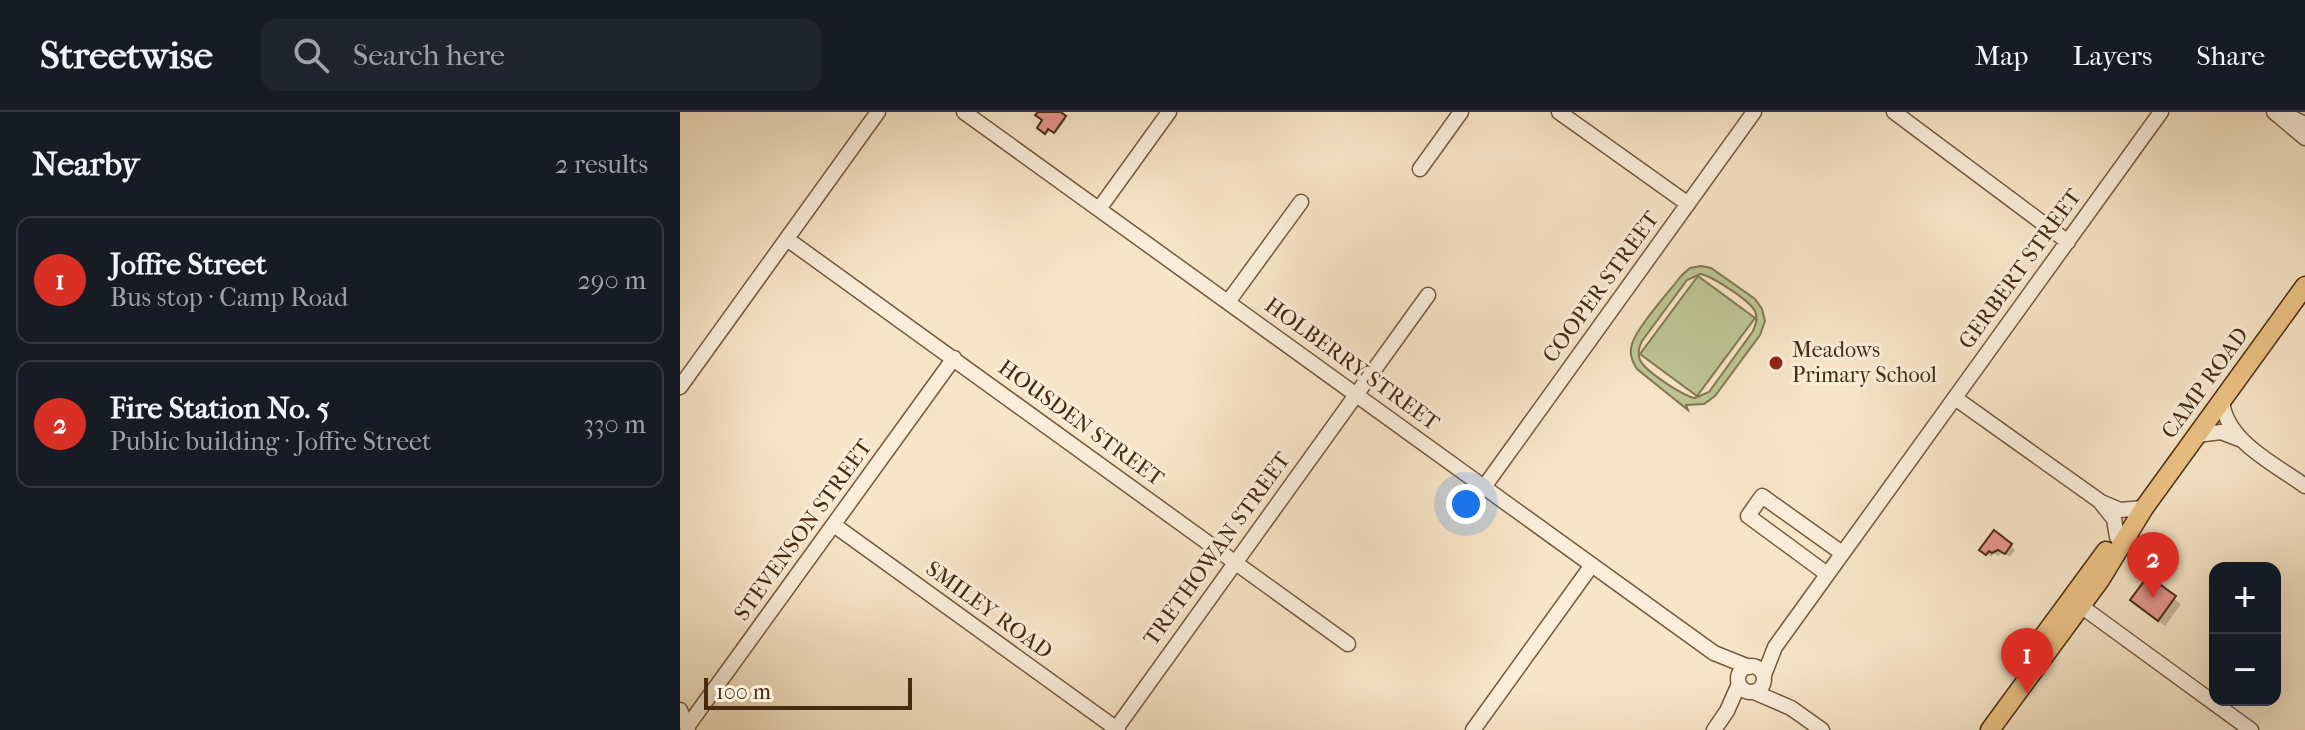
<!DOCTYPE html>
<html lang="en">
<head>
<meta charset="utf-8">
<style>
  :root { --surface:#171b24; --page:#20242c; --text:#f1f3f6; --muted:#9ea1a6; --line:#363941; --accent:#d93025 }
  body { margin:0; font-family:"IM FELL French Canon",serif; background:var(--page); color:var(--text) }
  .controls { position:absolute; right:24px; bottom:24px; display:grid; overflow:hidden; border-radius:16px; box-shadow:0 8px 32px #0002 }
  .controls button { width:72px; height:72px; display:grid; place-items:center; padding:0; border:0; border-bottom:2px solid var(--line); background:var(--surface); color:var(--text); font:40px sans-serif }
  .scale { position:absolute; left:24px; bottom:20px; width:208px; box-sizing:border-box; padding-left:8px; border:4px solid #482a0e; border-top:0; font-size:22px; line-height:28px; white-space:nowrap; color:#482a0e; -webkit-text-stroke:6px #faeedb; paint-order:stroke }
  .you { position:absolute; left:786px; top:392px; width:28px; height:28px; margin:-20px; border:6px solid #fff; border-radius:50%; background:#1a73e8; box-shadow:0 0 0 12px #1a73e833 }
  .badge { display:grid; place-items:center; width:52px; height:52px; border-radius:50%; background:var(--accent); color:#fff; font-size:26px; font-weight:700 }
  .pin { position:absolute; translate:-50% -66px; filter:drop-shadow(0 2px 4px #0008) }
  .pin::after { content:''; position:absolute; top:42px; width:28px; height:24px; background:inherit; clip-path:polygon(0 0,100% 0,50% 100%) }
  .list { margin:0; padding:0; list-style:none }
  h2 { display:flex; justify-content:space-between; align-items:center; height:104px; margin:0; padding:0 32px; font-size:34px }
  h2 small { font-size:26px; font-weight:400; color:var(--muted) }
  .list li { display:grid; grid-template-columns:52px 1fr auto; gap:24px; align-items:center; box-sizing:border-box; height:128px; margin:0 16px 16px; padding:0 16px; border:2px solid var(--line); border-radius:16px }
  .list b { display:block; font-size:30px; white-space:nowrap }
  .list p { margin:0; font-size:26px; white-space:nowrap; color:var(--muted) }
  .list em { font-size:26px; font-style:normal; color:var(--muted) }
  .icon { flex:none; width:44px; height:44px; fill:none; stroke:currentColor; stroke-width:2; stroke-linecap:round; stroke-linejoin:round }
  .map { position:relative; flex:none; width:1625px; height:618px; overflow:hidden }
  header { display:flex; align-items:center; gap:48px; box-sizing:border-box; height:112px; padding:0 40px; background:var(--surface); border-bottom:2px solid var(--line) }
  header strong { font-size:38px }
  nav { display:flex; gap:44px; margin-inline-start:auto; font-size:28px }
  .search { width:560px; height:72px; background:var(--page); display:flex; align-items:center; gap:20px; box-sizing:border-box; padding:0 28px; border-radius:16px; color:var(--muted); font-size:30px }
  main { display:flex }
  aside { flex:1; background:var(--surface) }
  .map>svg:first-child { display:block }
  .green { fill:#bdc596; stroke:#827852; stroke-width:2; fill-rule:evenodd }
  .shadow { fill:#0003 }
  .building { fill:#e3948d; stroke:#482a0e; stroke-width:2 }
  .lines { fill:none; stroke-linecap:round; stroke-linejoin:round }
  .minor-casing { stroke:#74593c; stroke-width:17 }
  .major-casing { stroke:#482a0e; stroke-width:21 }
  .minor { stroke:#faeedb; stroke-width:14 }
  .major { stroke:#ecc284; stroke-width:18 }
  .poi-dot { fill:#8f2418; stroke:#faeedb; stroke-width:3 }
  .labels { text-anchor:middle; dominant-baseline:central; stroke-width:6; stroke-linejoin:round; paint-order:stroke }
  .street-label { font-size:22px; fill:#482a0e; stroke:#faeedb }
  .poi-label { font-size:22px; fill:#482a0e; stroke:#faeedb; text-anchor:start }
</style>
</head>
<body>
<header>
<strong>Streetwise</strong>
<div class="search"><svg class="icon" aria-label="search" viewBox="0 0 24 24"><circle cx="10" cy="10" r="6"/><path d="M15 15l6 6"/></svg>Search here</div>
<nav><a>Map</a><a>Layers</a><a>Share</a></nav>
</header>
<main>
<aside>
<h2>Nearby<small>2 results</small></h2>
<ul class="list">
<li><span class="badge">1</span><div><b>Joffre Street</b><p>Bus stop · Camp Road</p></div><em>290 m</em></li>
<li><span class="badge">2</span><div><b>Fire Station No. 5</b><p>Public building · Joffre Street</p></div><em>330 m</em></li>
</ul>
</aside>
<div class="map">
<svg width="1625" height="618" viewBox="0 0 1625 618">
  <rect width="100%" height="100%" fill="#f7e5c7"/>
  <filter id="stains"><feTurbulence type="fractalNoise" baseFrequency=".0025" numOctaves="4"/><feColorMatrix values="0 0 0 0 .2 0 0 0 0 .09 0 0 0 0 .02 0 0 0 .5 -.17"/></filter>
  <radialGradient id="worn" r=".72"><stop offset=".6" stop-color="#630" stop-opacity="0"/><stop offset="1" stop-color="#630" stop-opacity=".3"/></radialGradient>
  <path class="green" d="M 1021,154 L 1031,156 L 1075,187 L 1082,197 L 1085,209 L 1080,223 L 1035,284 L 1024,292 L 1006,293 L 1008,298 L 957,257 C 952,249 949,242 952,232 C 957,215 989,180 1001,164 L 1010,156 ZM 1020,162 C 1032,164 1069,188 1075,199 C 1078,206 1076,212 1073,219 L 1029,280 L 1015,286 C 1003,284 965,259 960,248 C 957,241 959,235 962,229 L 1007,168 Z
    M 1018,164 L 1075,206 L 1017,284 L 960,242 Z"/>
  <path class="shadow" d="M 360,0 L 377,0 L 386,7 L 376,21 L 371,17 L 367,22 L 360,16 L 365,8 Z
    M 1331,434 L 1335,438 L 1330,445 L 1324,441 L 1317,444 L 1314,441 L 1311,445 L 1302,438 Z
    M 1468,466 L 1501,492 L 1485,514 L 1452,488 Z"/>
  <path class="building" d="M 358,0 L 381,0 L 386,4 L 374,21 L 368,17 L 365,22 L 357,16 L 362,8 L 355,3 Z
    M 1314,418 L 1332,432 L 1325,442 L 1318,438 L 1312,441 L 1309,439 L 1306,443 L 1299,438 Z
    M 1468,464 L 1496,484 L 1478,509 L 1450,488 Z"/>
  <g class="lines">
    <g class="minor-casing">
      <path id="minor" d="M 284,0 L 1034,541 L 1069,555
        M 879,0 L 1008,92
        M 1214,0 L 1388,130
        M 1594,0 L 1625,26
        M 1604,2 L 1625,12
        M 740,57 L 781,0
        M 419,97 L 489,0
        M 107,127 L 668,532
        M 548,190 L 621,90
        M 0,275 L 198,0
        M 1275,286 L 1421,390 L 1440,398 L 1464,396
        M 1542,288 C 1545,329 1595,352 1625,374
        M 1517,323 L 1541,320 L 1559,327
        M 804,375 L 1074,0
        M 1421,391 L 1434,407 L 1437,425
        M 154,413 L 438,618
        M 1147,462 L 1068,404 L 1082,384 L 1162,441
        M 1394,489 L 1571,618
        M1058 567a13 13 0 1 1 26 0a13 13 0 1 1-26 0Z
        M 1084,563 L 1095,535 L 1481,0
        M 1074,580 L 1111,596 L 1142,618
        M 0,598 L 8,618
        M 7,615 L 274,246
        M 435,618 L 748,183
        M 793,618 L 912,453
        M 1034,618 L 1047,599 L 1059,572"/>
    </g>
    <g class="major-casing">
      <path id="major" d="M 1346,548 L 1426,439
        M 1310,618 L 1420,468 L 1464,396 L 1625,174"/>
    </g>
    <use href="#minor" class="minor"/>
    <use href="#major" class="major"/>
  </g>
  <circle class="poi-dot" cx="1096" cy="251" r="8"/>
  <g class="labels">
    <g class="street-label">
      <text transform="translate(1340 157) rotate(-54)">GERBERT STREET</text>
      <text transform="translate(921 175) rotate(-54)">COOPER STREET</text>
      <text transform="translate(672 252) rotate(36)">HOLBERRY STREET</text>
      <text transform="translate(1525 271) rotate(-54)">CAMP ROAD</text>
      <text transform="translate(401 311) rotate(36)">HOUSDEN STREET</text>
      <text transform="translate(123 418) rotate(-54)">STEVENSON STREET</text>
      <text transform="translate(537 437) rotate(-54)">TRETHOWAN STREET</text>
      <text transform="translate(309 498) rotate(36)">SMILEY ROAD</text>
    </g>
    <g class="poi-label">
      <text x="1112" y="238">Meadows<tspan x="1112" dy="25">Primary School</tspan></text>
    </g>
  </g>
  <rect width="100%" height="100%" filter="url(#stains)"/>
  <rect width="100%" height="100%" fill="url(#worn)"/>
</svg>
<div class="controls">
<button>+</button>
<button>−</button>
</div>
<div class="scale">100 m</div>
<div class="you"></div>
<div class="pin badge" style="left:1347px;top:582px">1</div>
<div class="pin badge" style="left:1473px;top:486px">2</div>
</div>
</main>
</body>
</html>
